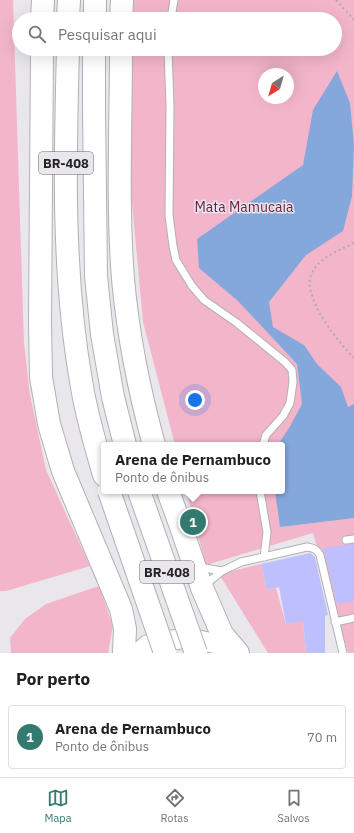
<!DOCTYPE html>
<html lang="pt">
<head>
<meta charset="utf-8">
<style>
  :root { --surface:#fff; --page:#f2f2f2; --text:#202124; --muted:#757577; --line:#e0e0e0; --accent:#34796f }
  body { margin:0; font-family:"IBM Plex Sans",sans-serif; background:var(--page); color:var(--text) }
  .compass { position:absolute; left:258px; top:68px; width:36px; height:36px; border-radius:50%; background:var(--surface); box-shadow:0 4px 16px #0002; rotate:217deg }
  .you { position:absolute; left:195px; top:400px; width:14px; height:14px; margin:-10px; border:3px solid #fff; border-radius:50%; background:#1a73e8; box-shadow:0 0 0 6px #1a73e833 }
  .badge { display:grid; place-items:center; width:26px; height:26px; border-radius:50%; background:var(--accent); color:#fff; font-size:13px; font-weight:700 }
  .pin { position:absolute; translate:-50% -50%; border:2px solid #fff; box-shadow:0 1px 4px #0006 }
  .popup { position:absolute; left:101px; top:442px; width:184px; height:52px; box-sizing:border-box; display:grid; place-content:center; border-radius:4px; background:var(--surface); filter:drop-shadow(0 1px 3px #0005); font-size:13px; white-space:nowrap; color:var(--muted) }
  .popup b { font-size:15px; color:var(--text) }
  .popup::after { content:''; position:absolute; left:50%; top:100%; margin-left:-8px; border:8px solid transparent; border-top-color:var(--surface) }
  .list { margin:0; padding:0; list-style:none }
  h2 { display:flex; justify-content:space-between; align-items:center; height:52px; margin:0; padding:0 16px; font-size:17px }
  h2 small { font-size:13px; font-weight:400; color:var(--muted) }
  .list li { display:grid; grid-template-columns:26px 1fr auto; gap:12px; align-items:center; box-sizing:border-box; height:64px; margin:0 8px 8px; padding:0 8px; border:1px solid var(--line); border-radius:4px }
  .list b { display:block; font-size:15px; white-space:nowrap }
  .list p { margin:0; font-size:13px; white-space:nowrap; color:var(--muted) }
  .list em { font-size:13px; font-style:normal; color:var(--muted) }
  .icon { flex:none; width:22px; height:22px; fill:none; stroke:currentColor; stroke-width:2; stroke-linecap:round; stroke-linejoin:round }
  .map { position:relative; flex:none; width:354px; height:653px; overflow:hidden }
  .search { position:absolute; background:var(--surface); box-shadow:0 4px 16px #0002; left:12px; right:12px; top:12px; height:44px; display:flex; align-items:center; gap:10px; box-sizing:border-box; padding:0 14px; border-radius:22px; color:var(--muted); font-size:15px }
  .sheet { height:124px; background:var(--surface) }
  nav { display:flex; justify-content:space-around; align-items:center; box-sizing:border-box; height:56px; border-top:1px solid var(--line); background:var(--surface); font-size:11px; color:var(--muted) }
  nav a { display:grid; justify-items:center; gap:2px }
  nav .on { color:var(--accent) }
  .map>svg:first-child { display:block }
  .green { fill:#f3b5ca; fill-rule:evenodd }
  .water { fill:#84a8dc }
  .building { fill:#bdc0fd }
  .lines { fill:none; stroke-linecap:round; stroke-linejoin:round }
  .service-casing { stroke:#b2b0b4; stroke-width:9 }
  .secondary-casing { stroke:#b2b0b4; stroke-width:21 }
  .trunk-casing { stroke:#b2b0b4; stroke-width:24 }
  .path { stroke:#aeacb0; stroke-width:2; stroke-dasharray:2 3; stroke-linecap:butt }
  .service { stroke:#fff; stroke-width:7 }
  .secondary { stroke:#fff; stroke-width:19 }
  .trunk { stroke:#fff; stroke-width:22 }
  .trunk-bridge-casing { stroke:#b2b0b4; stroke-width:24; stroke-linecap:butt }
  .trunk-bridge { stroke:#fff; stroke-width:22 }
  .labels { text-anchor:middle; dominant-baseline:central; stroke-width:3; stroke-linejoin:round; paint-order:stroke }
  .shield { fill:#e9e7eb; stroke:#5f5e60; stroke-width:1 }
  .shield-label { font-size:13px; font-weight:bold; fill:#242325 }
  .park-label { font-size:14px; fill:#691a3e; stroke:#e9e7eb }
</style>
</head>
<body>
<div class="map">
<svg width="354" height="653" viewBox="0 0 354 653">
  <rect width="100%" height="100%" fill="#e9e7eb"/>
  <path class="green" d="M 0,0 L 13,0 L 24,343 L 30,395 L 46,470 L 90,566 L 6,591 L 0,591 Z
    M 124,0 L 354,0 L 354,653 L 348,653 L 313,533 L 206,565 L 186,491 L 282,491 L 282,445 L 175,445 L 143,322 L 129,170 L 126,49 L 335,49 L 335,19 L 125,19 ZM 264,74 L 288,74 L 288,98 L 264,98 Z
    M 261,564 L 267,590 L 276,588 L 286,624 L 303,620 L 306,653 L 268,653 L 219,574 Z
    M 99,586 L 113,626 L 108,653 L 11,653 L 10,638 L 25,619 L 46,604 Z"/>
  <path class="water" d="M 337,71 L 350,103 L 354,145 L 352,196 L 343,231 L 306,255 L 269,302 L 273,327 L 304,345 L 317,364 L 341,387 L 348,407 L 354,404 L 354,518 L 280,527 L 275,491 L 282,491 L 282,445 L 278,445 L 289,428 L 302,404 L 297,364 L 238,301 L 199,268 L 197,239 L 303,165 L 313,110 Z"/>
  <path class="building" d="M 354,544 L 354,601 L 337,604 L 325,554 L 323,550 L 324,550 L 324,548 Z
    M 310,553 L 315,557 L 328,615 L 325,616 L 325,653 L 306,653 L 303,621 L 286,624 L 279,587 L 267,590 L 261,564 Z"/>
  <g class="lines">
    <g class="service-casing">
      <path id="service" d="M 171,19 L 174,0
        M 168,49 L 170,107 L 169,215 L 173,246 L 176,260 L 192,286 L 204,300 L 237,323 L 285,362 L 292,370 L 293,382 L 290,403 L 283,416 L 266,435 L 263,445
        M 260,491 L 267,532 L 264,557
        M 346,540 L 354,539
        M 199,567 L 222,571
        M 205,585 L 222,571 L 241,562 L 307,547 C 313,548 317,549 320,555 L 343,653
        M 335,622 L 354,618"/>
    </g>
    <g class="secondary-casing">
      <path id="secondary" d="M 138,653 L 147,645 L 163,641 L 190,638 L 226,646 L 236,653"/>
    </g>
    <g class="trunk-casing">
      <path id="trunk" d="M 42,19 L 43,0
        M 68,19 L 69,0
        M 95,19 L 95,0
        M 121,19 L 122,0
        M 42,49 L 40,323 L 41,377 L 49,424 L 63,471 L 121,609 L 125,629 L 124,653
        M 68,49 C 65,159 62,272 81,381 C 86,413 95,444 104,475
        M 94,49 L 94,109 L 96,276 L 102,334 L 113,397 L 125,445
        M 121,49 C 121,125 117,202 123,279 C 128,335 139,390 154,445
        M 168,491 L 180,524 L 202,588 L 222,634 L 238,653"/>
    </g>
    <path class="path" d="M 336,0 L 354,20
      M 354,243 C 342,249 326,255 317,265 C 312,271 308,280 310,288 C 315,313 337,340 354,358"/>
    <use href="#service" class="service"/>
    <use href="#secondary" class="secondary"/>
    <use href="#trunk" class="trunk"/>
    <g class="trunk-bridge-casing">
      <path id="trunk-bridge" d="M 109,491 L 165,653
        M 139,491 L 196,653"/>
    </g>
    <use href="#trunk-bridge" class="trunk-bridge"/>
  </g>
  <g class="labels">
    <g class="shield">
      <rect x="39" y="152" width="54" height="22" rx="3"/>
      <rect x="140" y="561" width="54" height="22" rx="3"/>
    </g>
    <g class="shield-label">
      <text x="66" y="163">BR-408</text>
      <text x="167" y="572">BR-408</text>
    </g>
    <g class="park-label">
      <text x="244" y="207">Mata Mamucaia</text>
    </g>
  </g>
</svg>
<svg class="compass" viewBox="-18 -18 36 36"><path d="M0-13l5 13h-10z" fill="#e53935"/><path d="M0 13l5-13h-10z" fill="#757577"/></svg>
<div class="you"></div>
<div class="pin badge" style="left:193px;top:522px">1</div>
<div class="popup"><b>Arena de Pernambuco</b>Ponto de ônibus</div>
<div class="search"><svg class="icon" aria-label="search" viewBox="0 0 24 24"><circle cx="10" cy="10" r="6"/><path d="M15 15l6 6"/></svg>Pesquisar aqui</div>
</div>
<section class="sheet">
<h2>Por perto<small></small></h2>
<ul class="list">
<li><span class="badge">1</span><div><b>Arena de Pernambuco</b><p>Ponto de ônibus</p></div><em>70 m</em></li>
</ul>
</section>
<nav>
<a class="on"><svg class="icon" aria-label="map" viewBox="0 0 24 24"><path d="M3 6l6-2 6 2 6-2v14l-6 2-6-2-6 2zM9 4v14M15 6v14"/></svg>Mapa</a>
<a><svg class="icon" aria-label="directions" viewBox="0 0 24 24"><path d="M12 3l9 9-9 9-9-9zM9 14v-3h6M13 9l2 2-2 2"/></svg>Rotas</a>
<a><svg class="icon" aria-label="saved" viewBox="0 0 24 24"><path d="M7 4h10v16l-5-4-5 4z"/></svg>Salvos</a>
</nav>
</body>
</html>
